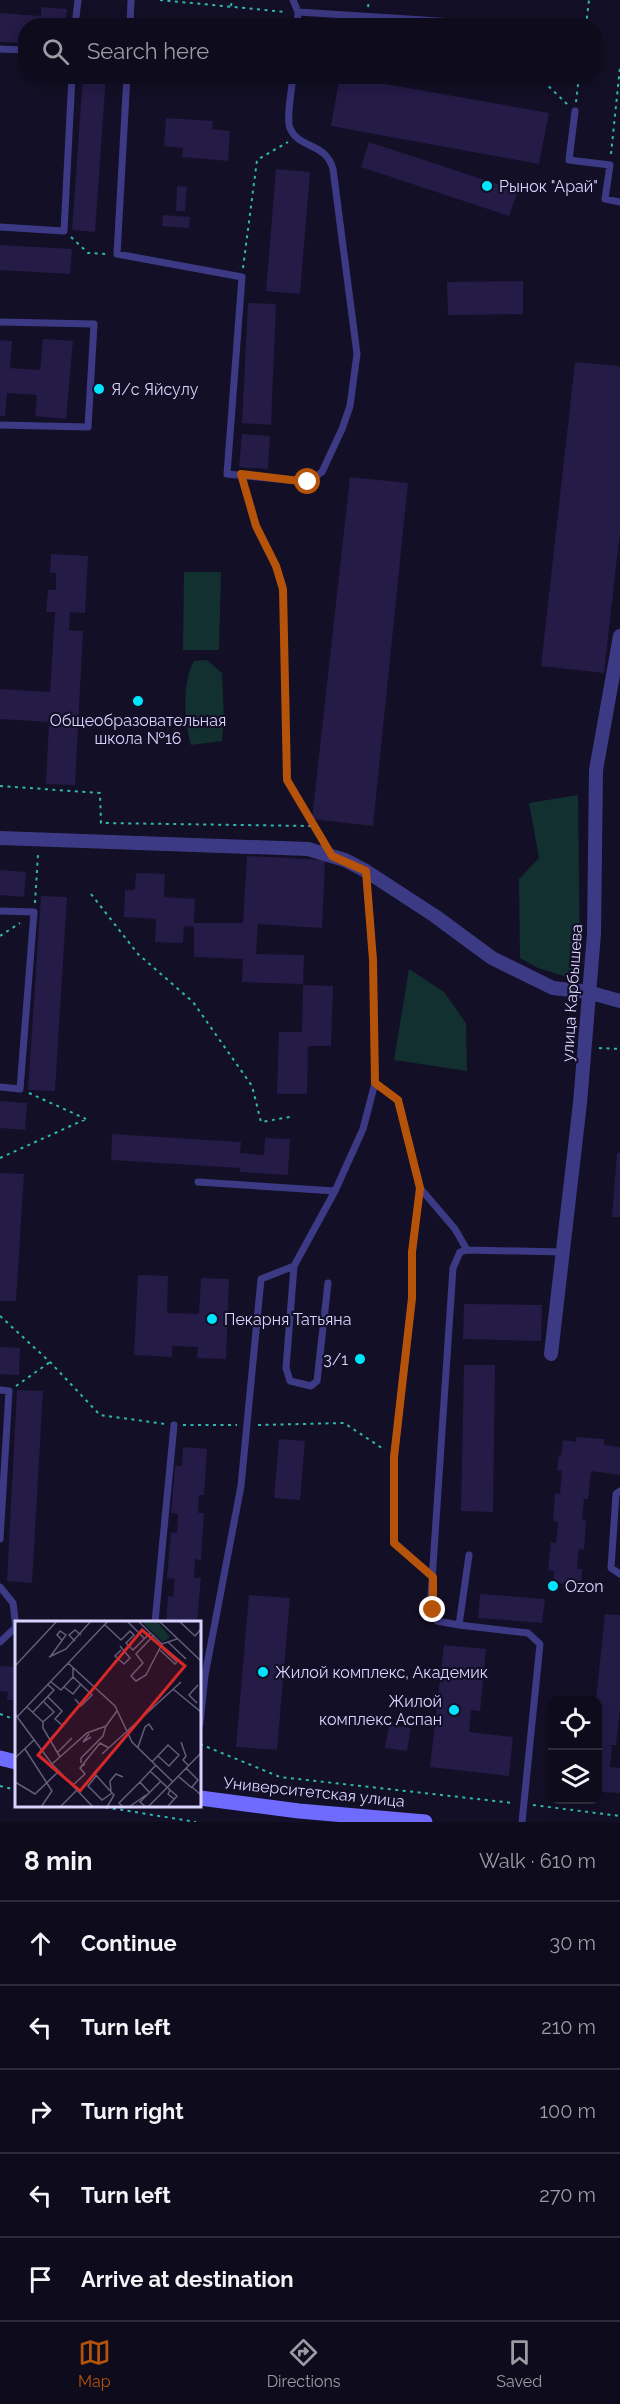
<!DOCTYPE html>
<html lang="en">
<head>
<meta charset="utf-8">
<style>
  :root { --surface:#0e0b1c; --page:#171425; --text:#f1f3f6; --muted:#9b9ba3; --line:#2e2b3b; --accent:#b45309 }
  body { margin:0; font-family:Raleway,sans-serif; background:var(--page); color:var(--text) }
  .controls { position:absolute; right:18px; bottom:18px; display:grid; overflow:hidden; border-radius:12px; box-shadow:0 3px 15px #0003 }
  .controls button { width:54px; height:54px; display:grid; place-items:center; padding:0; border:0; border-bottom:2px solid var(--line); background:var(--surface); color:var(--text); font:30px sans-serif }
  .stop { position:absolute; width:18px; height:18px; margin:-14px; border:4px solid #b45309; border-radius:50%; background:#fff }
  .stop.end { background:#b45309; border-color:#fff; box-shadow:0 2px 6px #0008 }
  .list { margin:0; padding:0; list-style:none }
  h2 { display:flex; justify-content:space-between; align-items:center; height:78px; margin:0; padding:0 24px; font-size:26px }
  h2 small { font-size:20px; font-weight:400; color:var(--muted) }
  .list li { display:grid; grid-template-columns:39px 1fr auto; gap:18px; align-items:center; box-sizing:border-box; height:84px; padding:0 24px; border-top:2px solid var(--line) }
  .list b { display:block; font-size:22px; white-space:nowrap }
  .list em { font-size:20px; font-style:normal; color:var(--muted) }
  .icon { flex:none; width:33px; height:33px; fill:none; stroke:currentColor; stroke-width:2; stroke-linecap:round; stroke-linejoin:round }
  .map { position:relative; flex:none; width:620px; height:1822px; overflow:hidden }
  .search { position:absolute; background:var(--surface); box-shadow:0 3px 15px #0003; left:18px; right:18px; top:18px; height:66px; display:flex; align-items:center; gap:15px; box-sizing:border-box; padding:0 21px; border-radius:24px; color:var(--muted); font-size:22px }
  .sheet { height:498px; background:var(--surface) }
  nav { display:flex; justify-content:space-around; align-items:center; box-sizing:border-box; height:84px; border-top:2px solid var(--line); background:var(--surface); font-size:16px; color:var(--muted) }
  nav a { display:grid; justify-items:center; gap:3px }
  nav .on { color:var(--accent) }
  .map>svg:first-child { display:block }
  .green { fill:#12302f }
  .building { fill:#241b47 }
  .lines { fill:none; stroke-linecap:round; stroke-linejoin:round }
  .path { stroke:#2fb8b0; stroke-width:2; stroke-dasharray:3 4.5; stroke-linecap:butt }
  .service { stroke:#3d3a85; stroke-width:7 }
  .minor { stroke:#3d3a85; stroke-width:14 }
  .secondary { stroke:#6f6bff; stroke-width:15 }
  .route { stroke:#b45309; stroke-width:8 }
  .poi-dot { fill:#00e5ff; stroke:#130f26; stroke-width:2 }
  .labels { text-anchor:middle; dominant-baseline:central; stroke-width:4.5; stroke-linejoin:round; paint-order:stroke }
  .poi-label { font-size:16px; fill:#d9d4ff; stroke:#130f26; text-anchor:start }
  .street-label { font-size:16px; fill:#d9d4ff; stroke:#130f26 }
  .inset-road { fill:none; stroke:#625e7d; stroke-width:1.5 }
  .view { fill:#d62828; fill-opacity:0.15; stroke:#d62828; stroke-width:3 }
  .inset-edge { fill:none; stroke:#d9d4ff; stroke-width:3 }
</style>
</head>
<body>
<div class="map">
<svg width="620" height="1822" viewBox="0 0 620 1822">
  <rect width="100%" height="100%" fill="#130f26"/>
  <path class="green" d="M 184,572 L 221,572 L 219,650 L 183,650 Z
    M 207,660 L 222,673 L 224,719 L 222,741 L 191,745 C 184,722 182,682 194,661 Z
    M 578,795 L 580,960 L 570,978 L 538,968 L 520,958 L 519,879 L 539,858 L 529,803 Z
    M 409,969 L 444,992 L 466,1023 L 467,1071 L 394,1060 Z"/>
  <path class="building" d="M 41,7 L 67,9 L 65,26 L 26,26 L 26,43 L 0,42 L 0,13 L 41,16 Z
    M 176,22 L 201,24 L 201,26 L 176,26 Z
    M 83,76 L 106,76 L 95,232 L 72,230 Z
    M 340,76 L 549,113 L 539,164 L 331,126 Z
    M 166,118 L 213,121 L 212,129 L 230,131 L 228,161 L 182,157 L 183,148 L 164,146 Z
    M 369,142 L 518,191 L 509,216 L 361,167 Z
    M 276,169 L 310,172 L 300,294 L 266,291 Z
    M 177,186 L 187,187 L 185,211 L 176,211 Z
    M 163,215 L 190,217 L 189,228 L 162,226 Z
    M 0,245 L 72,249 L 70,274 L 0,270 Z
    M 523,281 L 523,314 L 448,315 L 447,282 Z
    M 248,303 L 276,304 L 271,425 L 242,423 Z
    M 43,339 L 73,341 L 66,419 L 35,416 L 37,395 L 7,393 L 5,416 L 0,416 L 0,340 L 12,341 L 10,368 L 40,370 Z
    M 575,362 L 620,366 L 620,532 L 604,673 L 541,666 Z
    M 242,434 L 270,436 L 268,469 L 239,467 Z
    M 350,477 L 408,483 L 373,826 L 312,819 Z
    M 51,554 L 88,556 L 85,613 L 70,612 L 69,630 L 83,631 L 75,785 L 46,784 L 49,722 L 0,719 L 0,689 L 50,692 L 55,612 L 46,612 L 48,590 L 56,590 L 56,573 L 50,573 Z
    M 247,856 L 325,860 L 322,928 L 258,924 L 256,954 L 304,955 L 303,984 L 242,982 L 243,959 L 194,957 L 194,927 L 184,926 L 183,943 L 155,942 L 156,919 L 124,917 L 125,890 L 135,890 L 136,873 L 165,874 L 164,897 L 195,899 L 194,923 L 243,923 Z
    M 0,870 L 26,872 L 24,897 L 0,895 Z
    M 41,896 L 67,897 L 55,1091 L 28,1090 Z
    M 303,985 L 333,986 L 331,1046 L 308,1046 L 307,1094 L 277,1094 L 279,1032 L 302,1032 Z
    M 0,1101 L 27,1103 L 25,1130 L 0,1128 Z
    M 112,1134 L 241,1142 L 240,1153 L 264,1155 L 265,1138 L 290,1139 L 288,1175 L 240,1172 L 240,1168 L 111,1160 Z
    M 617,1153 L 620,1153 L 620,1217 L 612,1217 Z
    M 0,1173 L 24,1174 L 16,1301 L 0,1301 Z
    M 138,1275 L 168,1276 L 167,1313 L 199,1314 L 201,1278 L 229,1279 L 226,1359 L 197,1358 L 198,1347 L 172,1346 L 172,1357 L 134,1355 Z
    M 464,1304 L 542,1305 L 541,1341 L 463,1339 Z
    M 0,1347 L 20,1348 L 19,1375 L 0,1374 Z
    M 464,1365 L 495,1365 L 493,1512 L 461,1511 Z
    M 17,1390 L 43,1391 L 32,1583 L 7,1581 Z
    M 576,1437 L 604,1439 L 604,1445 L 620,1447 L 620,1475 L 591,1471 L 588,1499 L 584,1499 L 582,1519 L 586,1520 L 584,1550 L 579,1549 L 577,1569 L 582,1569 L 581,1585 L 553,1583 L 554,1571 L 548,1570 L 551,1542 L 556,1543 L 558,1522 L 553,1521 L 555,1493 L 560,1494 L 562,1471 L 557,1470 L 559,1455 L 561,1456 L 563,1440 L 576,1442 Z
    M 279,1439 L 305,1441 L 300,1500 L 274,1498 Z
    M 183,1447 L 207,1449 L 204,1495 L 199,1495 L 198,1513 L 204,1513 L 201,1560 L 195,1559 L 194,1578 L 201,1578 L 197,1622 L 166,1622 L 168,1596 L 173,1597 L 175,1579 L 167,1578 L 171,1532 L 177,1533 L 178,1514 L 171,1513 L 175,1466 L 182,1466 Z
    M 480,1594 L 545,1599 L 542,1623 L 478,1618 Z
    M 249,1595 L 290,1598 L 277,1750 L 236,1747 Z
    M 605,1614 L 620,1615 L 620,1708 L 616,1745 L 605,1745 L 612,1746 L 610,1767 L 620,1768 L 620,1793 L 598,1792 L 596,1700 Z
    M 444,1645 L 486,1649 L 480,1711 L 471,1710 L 469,1732 L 513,1737 L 509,1776 L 430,1767 Z
    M 0,1666 L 16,1667 L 16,1700 L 7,1700 L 8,1692 L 0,1691 Z
    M 389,1725 L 411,1728 L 407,1751 L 385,1748 Z"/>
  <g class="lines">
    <path class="path" d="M 160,0 L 286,12
      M 231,6 L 232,0
      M 368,7 L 369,0
      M 586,26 L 589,0
      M 538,76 L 568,105
      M 576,102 L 579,76
      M 611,154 L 620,67
      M 71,237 L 88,253 L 107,254
      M 243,268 L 257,160 L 288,142
      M 245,486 L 256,526 L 276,566 L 283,589 L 287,780 L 320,839
      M 0,786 L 100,793 L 101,823 L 312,826
      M 91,894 L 138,954 L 193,1002 L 252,1086 L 261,1122 L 290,1117
      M 35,903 L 38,854
      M 0,936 L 20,923
      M 599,1048 L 620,1049
      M 29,1093 L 86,1119
      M 0,1158 L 86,1119
      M 0,1316 L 50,1362 L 100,1415 L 165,1424
      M 16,1386 L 50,1362
      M 183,1425 L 237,1425
      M 258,1425 L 344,1423 L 385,1450
      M 0,1714 L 16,1720
      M 200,1744 L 280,1777 L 513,1803
      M 0,1786 L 16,1790
      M 533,1805 L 620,1816
      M 98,1806 L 196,1822"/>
    <path class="service" d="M 293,0 L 298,12 L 297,26
      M 298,12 L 519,26
      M 75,26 L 78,0
      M 130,26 L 131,0
      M 0,49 L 26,50
      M 127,76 L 117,254 L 242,277 L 227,474 L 308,482 L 322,472 L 342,429 L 350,406 L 357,354 L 333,169 C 326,142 298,149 290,128 C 286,119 292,88 293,76
      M 575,111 L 569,160 L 610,165 L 605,199 L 620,202
      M 0,227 L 64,231 L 72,76
      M 0,322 L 94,324 L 88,427 L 0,425
      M 0,911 L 34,912 L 20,1089 L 0,1087
      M 375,1083 L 398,1100 L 420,1188 L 412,1252 L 412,1298 L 394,1457 L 394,1543 L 433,1577
      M 198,1182 L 335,1191
      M 420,1188 L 455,1229 L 467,1250
      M 294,1266 L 286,1368 L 290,1381 L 311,1386 L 317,1381 L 328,1283
      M 0,1390 L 9,1391 L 0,1539
      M 620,1491 L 616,1494 L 611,1568 L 620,1574
      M 469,1555 L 459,1625 L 528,1633 L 540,1644 L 522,1822
      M 0,1587 L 13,1603 L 16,1628
      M 155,1622 L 174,1425
      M 459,1625 L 437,1621 L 431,1595 L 453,1268 L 460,1252 L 467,1250 L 563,1252
      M 0,1642 L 15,1628
      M 200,1724 L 205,1675 L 241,1486 L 261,1279 L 294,1266 L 335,1191 L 363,1129 L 375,1083 L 373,960 L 366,872"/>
    <path class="minor" d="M 0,838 L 308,849 L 345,860 L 366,871 L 435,916 L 492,958 L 553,988 L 588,992 L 620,1001
      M 551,1354 L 580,1103 L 594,934 L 596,770 L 620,636"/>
    <path class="secondary" d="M 0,1758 L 16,1762
      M 200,1798 L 299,1811 L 425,1822"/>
  </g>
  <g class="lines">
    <path class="route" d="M 308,482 L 241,474 L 256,526 L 276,566 L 283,589 L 287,780 L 332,856 L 366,871 L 373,960 L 375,1083 L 398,1100 L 420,1188 L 412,1252 L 412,1298 L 394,1457 L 394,1543 L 433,1577 L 433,1610"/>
  </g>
  <g class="poi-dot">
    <circle cx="487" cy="186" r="6"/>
    <circle cx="99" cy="389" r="6"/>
    <circle cx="138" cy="701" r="6"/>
    <circle cx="212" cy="1319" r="6"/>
    <circle cx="360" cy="1359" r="6"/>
    <circle cx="553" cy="1586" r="6"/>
    <circle cx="263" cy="1672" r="6"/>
    <circle cx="454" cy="1710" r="6"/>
  </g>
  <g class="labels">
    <g class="poi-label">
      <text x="499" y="186">Рынок "Арай"</text>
      <text x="111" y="389">Я/c Яйсулу</text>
      <text x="138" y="720" text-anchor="middle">Общеобразовательная<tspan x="138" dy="18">школа №16</tspan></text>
      <text x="224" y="1319">Пекарня Татьяна</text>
      <text x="348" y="1359" text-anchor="end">3/1</text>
      <text x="565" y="1586">Ozon</text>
      <text x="275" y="1672">Жилой комплекс, Академик</text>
      <text x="442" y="1701" text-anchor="end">Жилой<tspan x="442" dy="18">комплекс Аспан</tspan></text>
    </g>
    <g class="street-label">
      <text transform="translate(572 993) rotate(-86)">улица Карбышева</text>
      <text transform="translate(314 1792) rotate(6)">Университетская улица</text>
    </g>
  </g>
  <g transform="translate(15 1621)">
    <rect width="186" height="186" fill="#130f26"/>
    <path d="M 126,0 L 142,0 L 155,16 L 148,21 Z" fill="#12302f"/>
    <path class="inset-road" d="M 112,0 L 129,17M 123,0 L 147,23 L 162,18M 144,0 L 186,40M 164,0 L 180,15 L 186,8M 90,4 L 106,19M 139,14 L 121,33 L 128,42 L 116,55 L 121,60 L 131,54 L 147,23M 106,19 L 115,10 L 119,14 L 111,22 L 118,29 L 135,12M 60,20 L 54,14 L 60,9 L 66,14M 153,21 L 171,38M 105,25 L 115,37 L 109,43 L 100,35 L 106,29M 147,27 L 162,41M 145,29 L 160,43 L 162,41M 34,36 L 51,28 L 76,0M 35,36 L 51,14 L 45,10 L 42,14 L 47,19M 53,42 L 100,85 L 117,121 L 158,161M 0,45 L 42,0M 58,56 L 77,74 L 66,85 L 60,78M 36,61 L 46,69 L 58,56 L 58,47M 49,66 L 58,73 L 66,63M 158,68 L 186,91M 33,76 L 47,90 L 40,98 L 48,105 L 36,117M 182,82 L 174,74 L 183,64M 12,86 L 28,101 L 28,107 L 45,136M 18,91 L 39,69 L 33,64M 0,93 L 37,143 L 78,186M 2,96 L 93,0M 28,101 L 39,91 L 29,81M 74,113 L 68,121 L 76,116M 166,121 L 171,135 L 168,139 L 174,145M 123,126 L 130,106 L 134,103 L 138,109M 10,128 L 37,170 L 26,186M 42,132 L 57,117M 87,133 L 166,61M 0,137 L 19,119M 137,141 L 153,124 L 164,134 L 154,145 L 143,135M 66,142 L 66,137 L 88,115 L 91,105M 37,143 L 72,112 L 91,105 L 102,90M 65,147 L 85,122 L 94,127M 84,147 L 79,152 L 99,174 L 92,186M 171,147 L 183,159 L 177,166 L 186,174M 135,150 L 155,169 L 153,173 L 159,178M 81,155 L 73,165 L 87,179 L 97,172M 163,155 L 177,167M 0,161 L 20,173 L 44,150M 58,164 L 70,153 L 65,147 L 70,143M 96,170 L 95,160 L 101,153 L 108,156M 134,171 L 125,161 L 141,144M 153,185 L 162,175 L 155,169M 45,186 L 62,169M 108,186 L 104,182 L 125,161M 114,186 L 131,174M 131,186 L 125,181 L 146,160M 133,186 L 186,132"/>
    <path class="view" d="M 127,9 L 170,45 L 65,170 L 23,134 Z"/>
    <rect width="186" height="186" class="inset-edge"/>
  </g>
</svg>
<div class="controls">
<button><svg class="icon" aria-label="locate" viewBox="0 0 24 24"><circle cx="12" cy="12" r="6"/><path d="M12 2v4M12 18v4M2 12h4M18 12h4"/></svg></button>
<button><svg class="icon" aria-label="layers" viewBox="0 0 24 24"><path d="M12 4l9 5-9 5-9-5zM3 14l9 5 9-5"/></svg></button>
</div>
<div class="stop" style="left:308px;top:482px"></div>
<div class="stop end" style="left:433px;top:1610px"></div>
<div class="search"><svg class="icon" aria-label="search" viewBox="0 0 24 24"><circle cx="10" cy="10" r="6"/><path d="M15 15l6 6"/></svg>Search here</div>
</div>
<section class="sheet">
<h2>8 min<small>Walk · 610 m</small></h2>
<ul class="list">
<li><svg class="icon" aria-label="ahead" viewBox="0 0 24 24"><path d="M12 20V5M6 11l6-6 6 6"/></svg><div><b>Continue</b></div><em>30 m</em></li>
<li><svg class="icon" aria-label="left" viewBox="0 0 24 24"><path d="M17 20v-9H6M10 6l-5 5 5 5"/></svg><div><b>Turn left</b></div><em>210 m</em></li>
<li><svg class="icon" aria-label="right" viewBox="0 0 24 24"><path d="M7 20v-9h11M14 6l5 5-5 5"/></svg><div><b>Turn right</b></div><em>100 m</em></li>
<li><svg class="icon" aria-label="left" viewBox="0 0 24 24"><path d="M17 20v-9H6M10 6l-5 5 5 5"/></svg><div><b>Turn left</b></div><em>270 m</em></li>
<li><svg class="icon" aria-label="arrive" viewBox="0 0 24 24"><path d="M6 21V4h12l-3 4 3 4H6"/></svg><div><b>Arrive at destination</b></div></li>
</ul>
</section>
<nav>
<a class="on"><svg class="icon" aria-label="map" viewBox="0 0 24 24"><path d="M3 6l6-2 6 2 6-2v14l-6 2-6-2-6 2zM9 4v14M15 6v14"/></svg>Map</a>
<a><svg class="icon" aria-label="directions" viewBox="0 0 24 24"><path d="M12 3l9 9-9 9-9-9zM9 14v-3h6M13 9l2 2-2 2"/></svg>Directions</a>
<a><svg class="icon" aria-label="saved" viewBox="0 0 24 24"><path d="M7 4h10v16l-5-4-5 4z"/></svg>Saved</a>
</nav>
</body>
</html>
